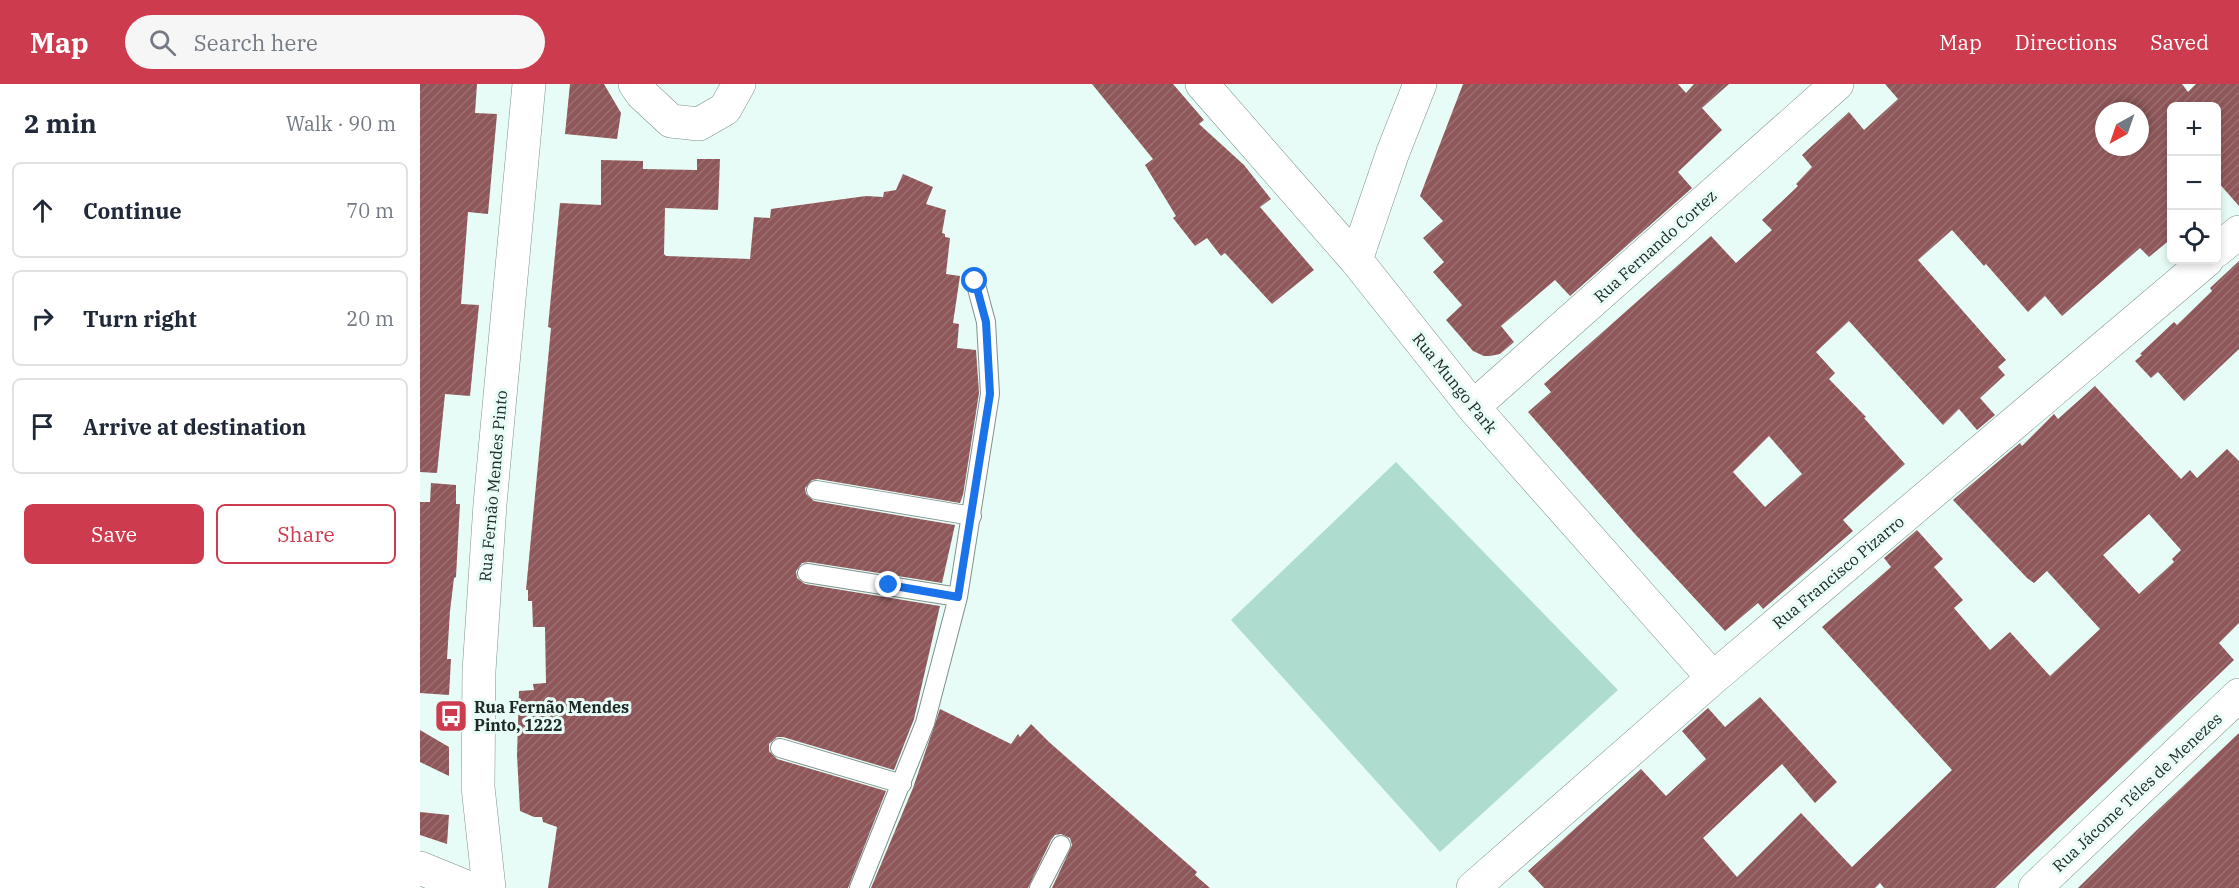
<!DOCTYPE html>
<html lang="en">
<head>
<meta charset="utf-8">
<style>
  :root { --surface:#fff; --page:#f6f6f7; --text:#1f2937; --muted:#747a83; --line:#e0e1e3; --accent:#cc3c4e }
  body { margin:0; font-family:"IBM Plex Serif",serif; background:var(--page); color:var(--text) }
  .controls { position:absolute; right:18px; top:18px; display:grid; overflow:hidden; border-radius:9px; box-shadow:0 3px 9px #0003 }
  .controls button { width:54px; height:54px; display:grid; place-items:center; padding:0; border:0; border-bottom:2px solid var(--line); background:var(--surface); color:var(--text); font:30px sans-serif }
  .compass { position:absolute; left:1675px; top:18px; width:54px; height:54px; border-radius:50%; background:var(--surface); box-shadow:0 3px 9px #0003; rotate:220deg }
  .stop { position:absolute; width:18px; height:18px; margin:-14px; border:4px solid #1a73e8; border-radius:50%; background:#fff }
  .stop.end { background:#1a73e8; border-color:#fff; box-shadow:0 2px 6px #0008 }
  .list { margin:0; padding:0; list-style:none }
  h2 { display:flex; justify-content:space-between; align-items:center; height:78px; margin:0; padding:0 24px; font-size:26px }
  h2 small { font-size:20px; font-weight:400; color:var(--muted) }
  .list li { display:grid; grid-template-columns:39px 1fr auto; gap:18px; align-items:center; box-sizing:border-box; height:96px; margin:0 12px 12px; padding:0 12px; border:2px solid var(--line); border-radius:9px }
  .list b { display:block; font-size:22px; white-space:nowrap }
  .list em { font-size:20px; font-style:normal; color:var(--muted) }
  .actions { display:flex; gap:12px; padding:18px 24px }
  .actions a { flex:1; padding:14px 0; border:2px solid var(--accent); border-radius:9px; text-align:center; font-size:21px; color:var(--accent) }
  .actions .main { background:var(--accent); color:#fff }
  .icon { flex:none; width:33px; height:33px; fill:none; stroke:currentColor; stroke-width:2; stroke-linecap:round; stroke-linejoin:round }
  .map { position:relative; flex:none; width:1819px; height:804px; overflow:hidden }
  header { display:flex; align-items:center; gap:36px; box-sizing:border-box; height:84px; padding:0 30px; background:var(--accent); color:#fff }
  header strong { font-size:28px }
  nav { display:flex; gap:33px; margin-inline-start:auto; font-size:21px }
  .search { width:420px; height:54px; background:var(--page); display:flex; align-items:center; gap:15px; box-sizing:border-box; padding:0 21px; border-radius:33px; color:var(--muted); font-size:22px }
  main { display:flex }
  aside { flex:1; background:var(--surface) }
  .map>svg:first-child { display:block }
  .green { fill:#aeddd0 }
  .building { fill:url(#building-hatch); fill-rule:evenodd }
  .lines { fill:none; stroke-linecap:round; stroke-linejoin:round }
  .lane-casing { stroke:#7e918b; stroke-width:20 }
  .street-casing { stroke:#7e918b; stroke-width:34 }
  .secondary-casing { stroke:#7e918b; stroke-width:34 }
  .lane { stroke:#fff; stroke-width:18 }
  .street { stroke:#fff; stroke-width:33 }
  .secondary { stroke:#fff; stroke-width:33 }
  .route { stroke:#1a73e8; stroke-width:8 }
  .labels { text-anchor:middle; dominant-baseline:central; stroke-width:6; stroke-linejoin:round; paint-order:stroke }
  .street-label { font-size:16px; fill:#212927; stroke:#e7fcf6 }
  .poi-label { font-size:16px; font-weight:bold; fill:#212927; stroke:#e7fcf6; text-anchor:start }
</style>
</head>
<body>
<header>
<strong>Map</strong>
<div class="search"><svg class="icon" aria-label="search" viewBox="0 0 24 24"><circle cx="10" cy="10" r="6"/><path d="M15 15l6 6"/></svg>Search here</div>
<nav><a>Map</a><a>Directions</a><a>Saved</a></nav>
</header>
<main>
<aside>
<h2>2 min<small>Walk · 90 m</small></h2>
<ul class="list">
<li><svg class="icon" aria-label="ahead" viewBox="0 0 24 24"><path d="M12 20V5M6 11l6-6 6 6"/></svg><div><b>Continue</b></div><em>70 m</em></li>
<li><svg class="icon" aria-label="right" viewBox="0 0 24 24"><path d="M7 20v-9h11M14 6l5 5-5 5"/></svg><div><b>Turn right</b></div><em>20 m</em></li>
<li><svg class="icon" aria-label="arrive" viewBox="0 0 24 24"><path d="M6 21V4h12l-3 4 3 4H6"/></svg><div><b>Arrive at destination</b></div></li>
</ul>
<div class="actions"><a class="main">Save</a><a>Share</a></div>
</aside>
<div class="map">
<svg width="1819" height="804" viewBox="0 0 1819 804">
  <defs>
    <pattern id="building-hatch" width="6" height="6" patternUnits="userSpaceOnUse" patternTransform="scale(1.5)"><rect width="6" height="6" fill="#8f5759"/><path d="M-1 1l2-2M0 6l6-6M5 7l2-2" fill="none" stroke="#9a7172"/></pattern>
  </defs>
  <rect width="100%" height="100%" fill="#e7fcf6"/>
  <path class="green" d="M 976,378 L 1198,606 L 1020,768 L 811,536 Z"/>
  <path class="building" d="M 0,0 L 57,0 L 55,29 L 77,30 L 68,130 L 48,128 L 41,220 L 59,221 L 50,312 L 25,310 L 17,389 L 0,388 Z
    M 150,0 L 184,0 L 201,29 L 197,55 L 145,50 Z
    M 672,0 L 753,0 L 784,36 L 779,40 L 824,81 L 851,115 L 840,123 L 894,186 L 852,220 L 805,169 L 801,172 L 787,154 L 775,162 L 753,134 L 756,132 L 725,81 L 733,75 Z
    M 1043,0 L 1258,0 L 1266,9 L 1274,0 L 1309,0 L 1282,24 L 1302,46 L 1258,88 L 1272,104 L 1150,212 L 1135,196 L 1081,242 L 1094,258 L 1080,270 L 1070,272 L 1064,272 L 1053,267 L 1026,236 L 1042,221 L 1013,188 L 1024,178 L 1003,154 L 1023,137 L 1000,112 Z
    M 1465,0 L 1762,0 L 1768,8 L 1776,0 L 1819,0 L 1819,122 L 1797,97 L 1797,22 L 1752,22 L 1752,154 L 1729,173 L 1720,164 L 1642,232 L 1625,212 L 1608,228 L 1566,180 L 1564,182 L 1532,146 L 1498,176 L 1586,276 L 1578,283 L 1585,291 L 1560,314 L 1575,331 L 1557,346 L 1539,325 L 1523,341 L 1429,237 L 1396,268 L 1415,289 L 1409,295 L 1446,333 L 1444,334 L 1485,380 L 1423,436 L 1433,447 L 1343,525 L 1338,519 L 1305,547 L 1214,449 L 1108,328 L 1131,308 L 1124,300 L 1291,152 L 1316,179 L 1352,146 L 1342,136 L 1378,102 L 1376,100 L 1392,83 L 1382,71 L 1429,28 L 1444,46 L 1478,15 ZM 1684,27 L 1720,27 L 1720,63 L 1684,63 ZM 1349,352 L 1382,390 L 1345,423 L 1313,388 Z
    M 277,75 L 300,75 L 298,126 L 245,124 L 244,170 L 246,172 L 330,175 L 334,133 L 350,134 L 351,125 L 446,112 L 463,113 L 464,108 L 476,106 L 483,90 L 513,103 L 506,120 L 526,126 L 522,149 L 525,150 L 525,153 L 530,154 L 526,190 L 540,192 L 533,239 L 539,240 L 537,264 L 556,266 L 559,309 L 543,411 L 540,419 L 398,395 L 392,396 L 385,404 L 386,410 L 394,417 L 535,441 L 522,499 L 389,478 L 382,479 L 376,487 L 377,494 L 385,500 L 520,522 L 494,635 L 474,686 L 363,653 L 357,653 L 349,660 L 349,667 L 357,675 L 466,707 L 428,804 L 128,804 L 137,743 L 123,738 L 122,733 L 114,733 L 100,727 L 97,671 L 99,607 L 114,606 L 113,600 L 126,599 L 125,543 L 113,543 L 112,517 L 108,517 L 108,506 L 106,506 L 131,244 L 128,243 L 140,119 L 181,121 L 181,76 L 223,77 L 223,85 L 277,86 Z
    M 1819,177 L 1819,265 L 1764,317 L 1738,288 L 1731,294 L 1715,277 L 1722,271 L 1720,270 L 1754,238 L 1757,241 L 1792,207 L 1790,204 Z
    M 1675,302 L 1761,395 L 1770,386 L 1777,394 L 1807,365 L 1819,377 L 1819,539 L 1799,559 L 1814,576 L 1575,804 L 1464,804 L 1460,799 L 1455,804 L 1124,804 L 1108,787 L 1221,685 L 1246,712 L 1286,675 L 1262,647 L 1288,624 L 1305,643 L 1340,613 L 1417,698 L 1395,719 L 1362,680 L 1283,754 L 1317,793 L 1381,729 L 1432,783 L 1532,686 L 1402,543 L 1471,483 L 1464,474 L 1497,446 L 1523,475 L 1514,483 L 1543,516 L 1534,524 L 1570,566 L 1590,548 L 1630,592 L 1680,545 L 1627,487 L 1614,499 L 1607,494 L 1533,416 L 1600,359 L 1602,362 L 1634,330 L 1638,335 ZM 1729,430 L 1761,466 L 1752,475 L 1754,478 L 1719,510 L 1683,471 Z
    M 11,399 L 36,401 L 36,420 L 40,420 L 36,493 L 34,494 L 30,527 L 27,575 L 31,575 L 29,611 L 0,609 L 0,418 L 10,418 Z
    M 520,625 L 591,660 L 598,650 L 600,653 L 611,640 L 629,658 L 777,788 L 775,791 L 790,804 L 632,804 L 652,761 L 650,754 L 641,750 L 635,751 L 631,756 L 608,804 L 451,804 L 493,704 Z
    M 0,646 L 29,663 L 29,692 L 0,678 Z
    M 1819,649 L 1819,804 L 1658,804 L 1719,744 Z
    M 0,728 L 29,731 L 27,760 L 0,751 Z"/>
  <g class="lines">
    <g class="lane-casing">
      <path id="lane" d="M 396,406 L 552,432
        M 387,489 L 538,513
        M 360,664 L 482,700
        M 439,804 L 505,639 L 538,513 L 570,310 L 566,238 L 555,197
        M 619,804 L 641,761"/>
    </g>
    <g class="street-casing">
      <path id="street" d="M 215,0 L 222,10 L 251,37 L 279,40 L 305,25 L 319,0
        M 782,0 L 936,176 L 1053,323 L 1293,594
        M 1796,167 L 1819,148
        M 936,176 L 973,68 L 1000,0
        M 1053,323 L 1417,0
        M 0,784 L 49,804
        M 1053,804 L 1293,594 L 1787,176
        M 1615,804 L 1819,611"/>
    </g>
    <g class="secondary-casing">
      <path id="secondary" d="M 69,804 L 58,703 L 59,587 L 70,420 L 109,0"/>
    </g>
    <use href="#lane" class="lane"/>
    <use href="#street" class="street"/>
    <use href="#secondary" class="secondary"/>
  </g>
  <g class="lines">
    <path class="route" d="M 469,501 L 538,513 L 570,310 L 566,238 L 555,197"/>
  </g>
  <defs>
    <g id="bus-square" transform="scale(1.725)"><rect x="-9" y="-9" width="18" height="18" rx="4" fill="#cc3c4e" stroke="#e7fcf6"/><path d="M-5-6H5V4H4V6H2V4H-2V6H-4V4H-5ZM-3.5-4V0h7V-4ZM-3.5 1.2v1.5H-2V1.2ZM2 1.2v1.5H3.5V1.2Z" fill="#fff"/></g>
  </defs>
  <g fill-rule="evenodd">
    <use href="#bus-square" x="31" y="632"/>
  </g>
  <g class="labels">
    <g class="street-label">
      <text transform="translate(1235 162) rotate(-42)">Rua Fernando Cortez</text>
      <text transform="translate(1035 299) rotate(51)">Rua Mungo Park</text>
      <text transform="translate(73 402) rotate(-85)">Rua Fernão Mendes Pinto</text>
      <text transform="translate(1418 488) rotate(-40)">Rua Francisco Pizarro</text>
      <text transform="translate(1717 708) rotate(-43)">Rua Jácome Téles de Menezes</text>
    </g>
    <g class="poi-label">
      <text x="54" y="623">Rua Fernão Mendes<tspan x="54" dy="18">Pinto, 1222</tspan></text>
    </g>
  </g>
</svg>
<div class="controls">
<button>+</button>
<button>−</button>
<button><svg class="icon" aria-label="locate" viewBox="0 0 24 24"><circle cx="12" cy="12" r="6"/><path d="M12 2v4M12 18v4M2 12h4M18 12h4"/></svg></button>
</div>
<svg class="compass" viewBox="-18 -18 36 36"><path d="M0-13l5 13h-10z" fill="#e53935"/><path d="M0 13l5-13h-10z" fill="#747a83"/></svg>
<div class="stop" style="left:555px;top:197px"></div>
<div class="stop end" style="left:469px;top:501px"></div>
</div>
</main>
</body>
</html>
